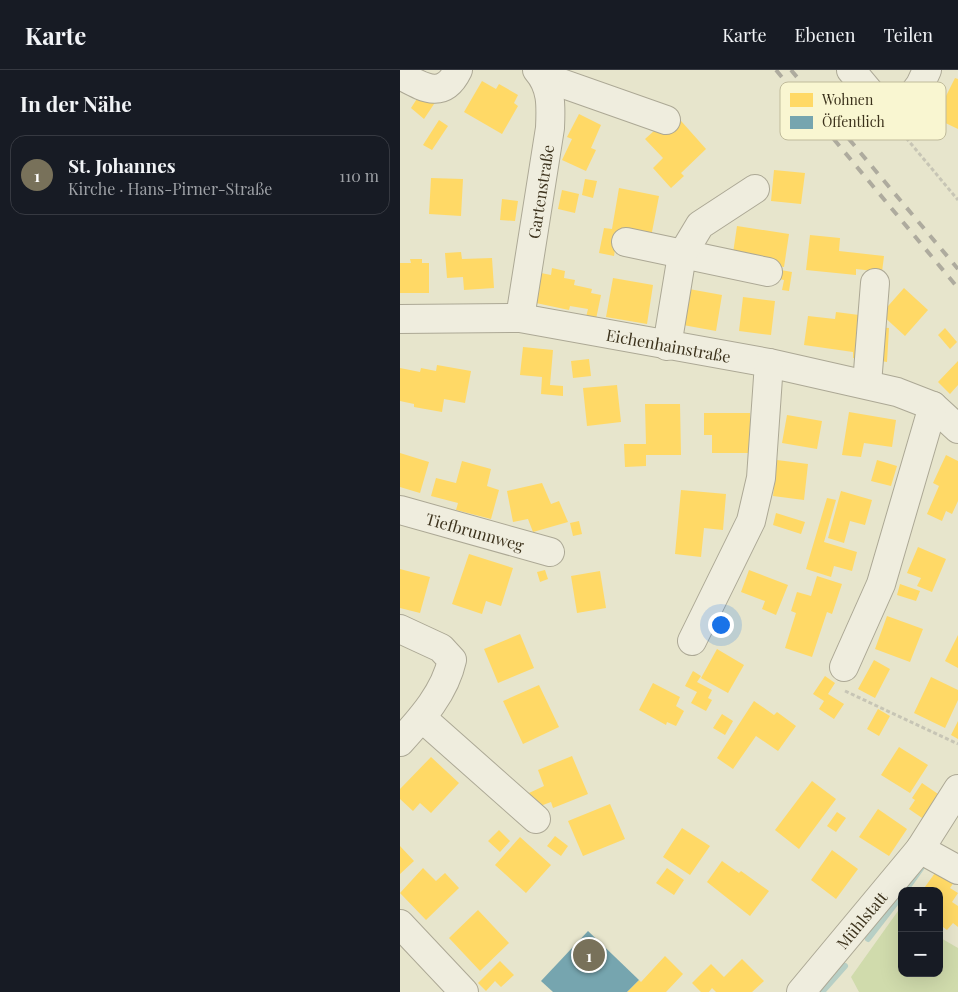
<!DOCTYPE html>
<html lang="de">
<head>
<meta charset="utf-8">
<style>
  :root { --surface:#171b24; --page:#242831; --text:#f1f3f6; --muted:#9ea1a6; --line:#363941; --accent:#78715a }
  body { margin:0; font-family:"Playfair Display",serif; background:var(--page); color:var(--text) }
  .controls { position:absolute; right:15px; bottom:15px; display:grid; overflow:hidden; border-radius:10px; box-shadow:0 5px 20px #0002 }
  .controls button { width:45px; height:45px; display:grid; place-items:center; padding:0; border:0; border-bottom:1px solid var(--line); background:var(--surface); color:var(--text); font:25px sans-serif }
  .you { position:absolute; left:320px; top:554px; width:18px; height:18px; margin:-12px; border:4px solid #fff; border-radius:50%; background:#1a73e8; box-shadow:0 0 0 8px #1a73e833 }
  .badge { display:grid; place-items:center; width:32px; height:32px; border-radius:50%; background:var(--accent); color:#fff; font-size:16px; font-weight:700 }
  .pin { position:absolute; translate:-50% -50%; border:2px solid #fff; box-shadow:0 1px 5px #0006 }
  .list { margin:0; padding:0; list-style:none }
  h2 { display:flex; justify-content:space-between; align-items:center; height:65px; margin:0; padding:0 20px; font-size:21px }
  h2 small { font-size:16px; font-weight:400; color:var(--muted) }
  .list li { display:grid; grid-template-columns:32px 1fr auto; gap:15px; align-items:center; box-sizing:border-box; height:80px; margin:0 10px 10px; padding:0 10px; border:1px solid var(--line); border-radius:15px }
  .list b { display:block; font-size:19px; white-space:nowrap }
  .list p { margin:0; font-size:16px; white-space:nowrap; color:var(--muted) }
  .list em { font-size:16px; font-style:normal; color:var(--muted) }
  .map { position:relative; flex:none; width:558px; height:922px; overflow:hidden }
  header { display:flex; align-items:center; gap:30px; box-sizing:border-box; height:70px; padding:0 25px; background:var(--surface); border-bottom:1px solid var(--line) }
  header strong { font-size:24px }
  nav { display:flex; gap:28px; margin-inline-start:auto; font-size:18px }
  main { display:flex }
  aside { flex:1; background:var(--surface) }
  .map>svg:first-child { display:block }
  .green { fill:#d0dbac }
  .homes { fill:#ffd966 }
  .public { fill:#76a5af }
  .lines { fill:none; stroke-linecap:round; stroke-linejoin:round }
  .stream { stroke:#b7cfc5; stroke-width:6 }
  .minor-casing { stroke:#aca895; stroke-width:30 }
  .path { stroke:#c7c5b5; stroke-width:3; stroke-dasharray:4 2.5; stroke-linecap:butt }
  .minor { stroke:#efedde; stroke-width:28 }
  .rail { stroke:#aeab9e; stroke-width:4; stroke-dasharray:9 9; stroke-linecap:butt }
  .labels { text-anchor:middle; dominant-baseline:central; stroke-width:5; stroke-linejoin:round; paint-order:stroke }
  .street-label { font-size:16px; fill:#3c321c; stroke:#f9f6d1 }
  .key { fill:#f9f6d1; stroke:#c0bb9b; stroke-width:1 }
  .key-label { font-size:14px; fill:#3c321c }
</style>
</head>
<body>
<header>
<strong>Karte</strong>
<nav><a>Karte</a><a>Ebenen</a><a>Teilen</a></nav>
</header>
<main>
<aside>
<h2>In der Nähe<small></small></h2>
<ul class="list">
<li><span class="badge">1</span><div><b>St. Johannes</b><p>Kirche · Hans-Pirner-Straße</p></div><em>110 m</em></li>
</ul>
</aside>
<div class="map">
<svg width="558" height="922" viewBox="0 0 558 922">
  <rect width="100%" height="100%" fill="#e7e5cc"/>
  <path class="green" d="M 498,841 L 502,843 L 502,903 L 539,903 L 539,867 L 558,878 L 558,922 L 459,922 L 451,907 Z"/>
  <path class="homes" d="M 555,8 L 558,9 L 558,59 L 535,48 Z
    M 82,11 L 96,19 L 99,14 L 118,25 L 114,33 L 118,36 L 102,64 L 64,42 Z
    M 22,21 L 36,31 L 24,49 L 11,38 Z
    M 274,43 L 306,79 L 281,103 L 284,106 L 271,118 L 253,98 L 263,88 L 245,69 Z
    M 179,44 L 201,55 L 191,78 L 196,80 L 186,101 L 162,90 L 172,69 L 167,67 Z
    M 39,50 L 48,56 L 32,80 L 23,75 Z
    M 374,100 L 405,103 L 401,134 L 371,131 Z
    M 31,108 L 63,109 L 61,146 L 29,144 Z
    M 185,109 L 197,111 L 193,128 L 182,125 Z
    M 219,118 L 259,126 L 251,167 L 218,160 L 214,186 L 199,183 L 204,158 L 212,159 Z
    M 162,120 L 179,124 L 175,143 L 158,139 Z
    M 102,129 L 118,131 L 115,151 L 100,150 Z
    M 337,156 L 389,164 L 384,197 L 332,190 Z
    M 410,165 L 440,168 L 439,181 L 484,186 L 482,202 L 456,199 L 456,205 L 406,200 Z
    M 61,182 L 62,189 L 92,188 L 94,218 L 64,220 L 63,207 L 47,208 L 45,183 Z
    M 10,189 L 22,189 L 22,193 L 29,193 L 29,223 L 0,223 L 0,193 L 11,193 Z
    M 152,198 L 165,201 L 164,208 L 175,210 L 174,215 L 192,219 L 191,223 L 201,225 L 196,249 L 186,247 L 188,239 L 170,236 L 169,240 L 136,233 L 141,203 L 151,205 Z
    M 375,199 L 392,202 L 389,221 L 382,220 L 384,210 L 374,208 Z
    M 213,208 L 253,215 L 247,254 L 206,247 Z
    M 504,218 L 528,240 L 505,266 L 481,244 Z
    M 289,219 L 322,225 L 316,261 L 283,255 Z
    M 343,227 L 375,231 L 371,265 L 339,261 Z
    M 436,242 L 459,245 L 456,264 L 466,266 L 463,289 L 453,288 L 453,282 L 404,275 L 408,246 L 435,249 Z
    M 477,257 L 489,258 L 487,292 L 475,290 Z
    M 545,258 L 557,272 L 550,279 L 538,265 Z
    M 123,277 L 153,280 L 150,315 L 163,316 L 163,326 L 141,324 L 142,307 L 120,305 Z
    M 189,289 L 191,306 L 173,308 L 171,291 Z
    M 558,291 L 558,315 L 550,324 L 538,312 Z
    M 37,295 L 71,301 L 65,333 L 44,329 L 42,342 L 14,337 L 14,334 L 0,331 L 0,298 L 20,302 L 21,298 L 36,301 Z
    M 217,315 L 221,352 L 187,356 L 183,318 Z
    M 245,334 L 280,334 L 281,385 L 246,385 L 246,396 L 225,397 L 224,374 L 246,374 Z
    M 449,342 L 496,350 L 492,377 L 464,373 L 461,387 L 442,385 Z
    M 304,343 L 350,343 L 350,383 L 312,383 L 312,365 L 304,365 Z
    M 387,345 L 422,351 L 417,379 L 382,373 Z
    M 0,383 L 29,392 L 20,423 L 0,417 Z
    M 546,385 L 558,391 L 558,431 L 552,444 L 546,441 L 542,451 L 527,444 L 539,416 L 533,413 Z
    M 377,390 L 408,394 L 404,430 L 373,426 Z
    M 477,390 L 497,396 L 491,416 L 471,411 Z
    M 62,391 L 91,399 L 87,416 L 99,420 L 91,449 L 56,440 L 58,433 L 31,426 L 36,408 L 56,413 Z
    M 142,413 L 151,434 L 159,431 L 168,452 L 133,462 L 128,449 L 113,452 L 107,421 Z
    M 281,420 L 326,424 L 323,460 L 304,458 L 301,487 L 275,484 Z
    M 441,421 L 472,430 L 465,455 L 450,451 L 444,473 L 428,468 Z
    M 427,428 L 436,430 L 424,472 L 457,482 L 452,501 L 434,496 L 431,507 L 406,499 Z
    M 376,443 L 405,452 L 401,464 L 373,455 Z
    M 179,451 L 182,464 L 173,466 L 170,453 Z
    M 518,477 L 546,489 L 532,522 L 517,516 L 521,508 L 507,503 Z
    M 69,484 L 113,498 L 101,536 L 86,531 L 82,544 L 52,534 Z
    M 0,499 L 30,507 L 20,543 L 0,538 Z
    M 145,500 L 148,509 L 140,512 L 137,502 Z
    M 349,500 L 388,515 L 376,545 L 362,539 L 365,531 L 341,522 Z
    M 200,501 L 206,538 L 177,543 L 171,506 Z
    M 417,506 L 442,514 L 432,544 L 427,542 L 412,587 L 385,578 L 396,543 L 391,541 L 397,522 L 411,526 Z
    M 500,514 L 520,521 L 516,531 L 497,525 Z
    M 487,546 L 523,559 L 510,592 L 475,579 Z
    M 120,564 L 134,598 L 98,613 L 84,579 Z
    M 558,565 L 558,598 L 545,591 Z
    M 317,579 L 344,595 L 328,623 L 301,608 Z
    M 474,590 L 490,599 L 475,628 L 458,619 Z
    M 293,601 L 301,606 L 297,612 L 312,620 L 308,628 L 312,630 L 306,641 L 291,633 L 297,622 L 285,616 Z
    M 425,606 L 435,613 L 428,624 L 444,634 L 434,649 L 419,639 L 424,631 L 413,624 Z
    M 531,607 L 558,620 L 558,630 L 545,658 L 514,643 Z
    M 253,613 L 280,627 L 276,636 L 284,641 L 276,656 L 267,652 L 266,655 L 239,640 Z
    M 139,615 L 159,657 L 123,674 L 103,631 Z
    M 354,631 L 374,645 L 377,642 L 396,656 L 378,681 L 356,666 L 333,699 L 317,688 Z
    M 478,639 L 490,646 L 479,666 L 467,659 Z
    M 322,644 L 333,651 L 325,665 L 313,658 Z
    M 558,651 L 558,669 L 551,665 Z
    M 499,677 L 528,695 L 510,723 L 481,705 Z
    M 172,686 L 188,724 L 153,738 L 151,732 L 135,738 L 129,723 L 144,716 L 138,700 Z
    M 31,687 L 59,713 L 31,743 L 20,733 L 13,741 L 0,729 L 0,719 Z
    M 412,711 L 436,729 L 399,779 L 375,760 Z
    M 522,713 L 541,726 L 525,750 L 509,739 L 515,730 L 512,728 Z
    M 210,734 L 225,769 L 183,786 L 168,751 Z
    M 478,739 L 507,759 L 489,786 L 459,767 Z
    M 437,742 L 446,748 L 436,762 L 427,756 Z
    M 282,758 L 310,776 L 290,805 L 263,787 Z
    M 99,760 L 110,771 L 100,782 L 88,771 Z
    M 155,766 L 168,776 L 161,786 L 147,776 Z
    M 120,767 L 151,795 L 126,823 L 95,795 Z
    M 0,776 L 14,791 L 0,804 Z
    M 432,780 L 458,799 L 436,829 L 411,810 Z
    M 322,791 L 339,803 L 341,801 L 369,821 L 350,846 L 307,812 Z
    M 540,796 L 557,808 L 550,818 L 558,823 L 552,832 L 558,836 L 558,857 L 553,853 L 547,860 L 539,854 L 542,847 L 539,845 L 539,821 L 522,821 Z
    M 23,798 L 36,811 L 45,803 L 59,818 L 26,850 L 0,823 Z
    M 267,798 L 284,810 L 274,825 L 256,813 Z
    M 78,840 L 109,873 L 80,901 L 49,868 Z
    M 265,886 L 283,904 L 266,922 L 227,922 L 239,910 L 241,912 Z
    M 342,889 L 364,911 L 352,922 L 316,922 L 312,918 L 309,922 L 301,922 L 292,913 L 311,894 L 324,907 Z
    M 100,891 L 114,905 L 101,917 L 95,911 L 86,921 L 78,913 Z"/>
  <path class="public" d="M 188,861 L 239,910 L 227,922 L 153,922 L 141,911 Z"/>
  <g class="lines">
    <path class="stream" d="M 505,821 L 522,797
      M 468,869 L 502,825
      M 422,922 L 445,896"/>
    <g class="minor-casing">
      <g id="minor">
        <path d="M 451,0 L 487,43 L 502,39 L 520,15 L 527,0"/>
        <path d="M 0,5 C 23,17 43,31 58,0"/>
        <path d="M 144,7 L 266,50"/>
        <path d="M 226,172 L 368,202"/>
        <path id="s1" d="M 120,248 L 150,58 C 151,36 152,17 137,0"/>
        <path id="s2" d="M 0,249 L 120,248 L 369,293 L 497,322 L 533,336 L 558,359"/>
        <path d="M 267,276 L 282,185 L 300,155 L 355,119"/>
        <path d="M 467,314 L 475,213"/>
        <path id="s3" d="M 0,440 L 150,482"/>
        <path d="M 0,559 L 41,578 L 52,590 C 45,622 22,648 0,672"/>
        <path d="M 292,571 L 351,451 L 361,408 L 369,293"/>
        <path d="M 444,597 L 481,514 L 533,336"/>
        <path d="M 22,648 L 136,749"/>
        <path d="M 520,779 L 558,800"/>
        <path d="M 0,854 L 64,922"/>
        <path id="s4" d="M 401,922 L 520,779 L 558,719"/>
      </g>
    </g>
    <path class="path" d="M 502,63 L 558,130
      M 445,621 L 558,674"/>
    <use href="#minor" class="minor"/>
    <path class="rail" d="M 376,0 L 558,218
      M 391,0 L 558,199"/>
  </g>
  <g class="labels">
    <g class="street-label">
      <text stroke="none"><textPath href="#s1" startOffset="128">Gartenstraße</textPath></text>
      <text stroke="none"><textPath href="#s2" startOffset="271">Eichenhainstraße</textPath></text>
      <text stroke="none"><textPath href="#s3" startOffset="78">Tiefbrunnweg</textPath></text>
      <text stroke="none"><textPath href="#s4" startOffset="94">Mühlstatt</textPath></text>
    </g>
  </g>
  <rect x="380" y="12" width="166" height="58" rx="8" class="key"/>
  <rect x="390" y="23" width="23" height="14" fill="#ffd966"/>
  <rect x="390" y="46" width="23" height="13" fill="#76a5af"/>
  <g class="key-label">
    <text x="422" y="35">Wohnen</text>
    <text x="422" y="57">Öffentlich</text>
  </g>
</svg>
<div class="controls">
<button>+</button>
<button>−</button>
</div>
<div class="you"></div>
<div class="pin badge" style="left:189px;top:885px">1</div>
</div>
</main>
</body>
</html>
